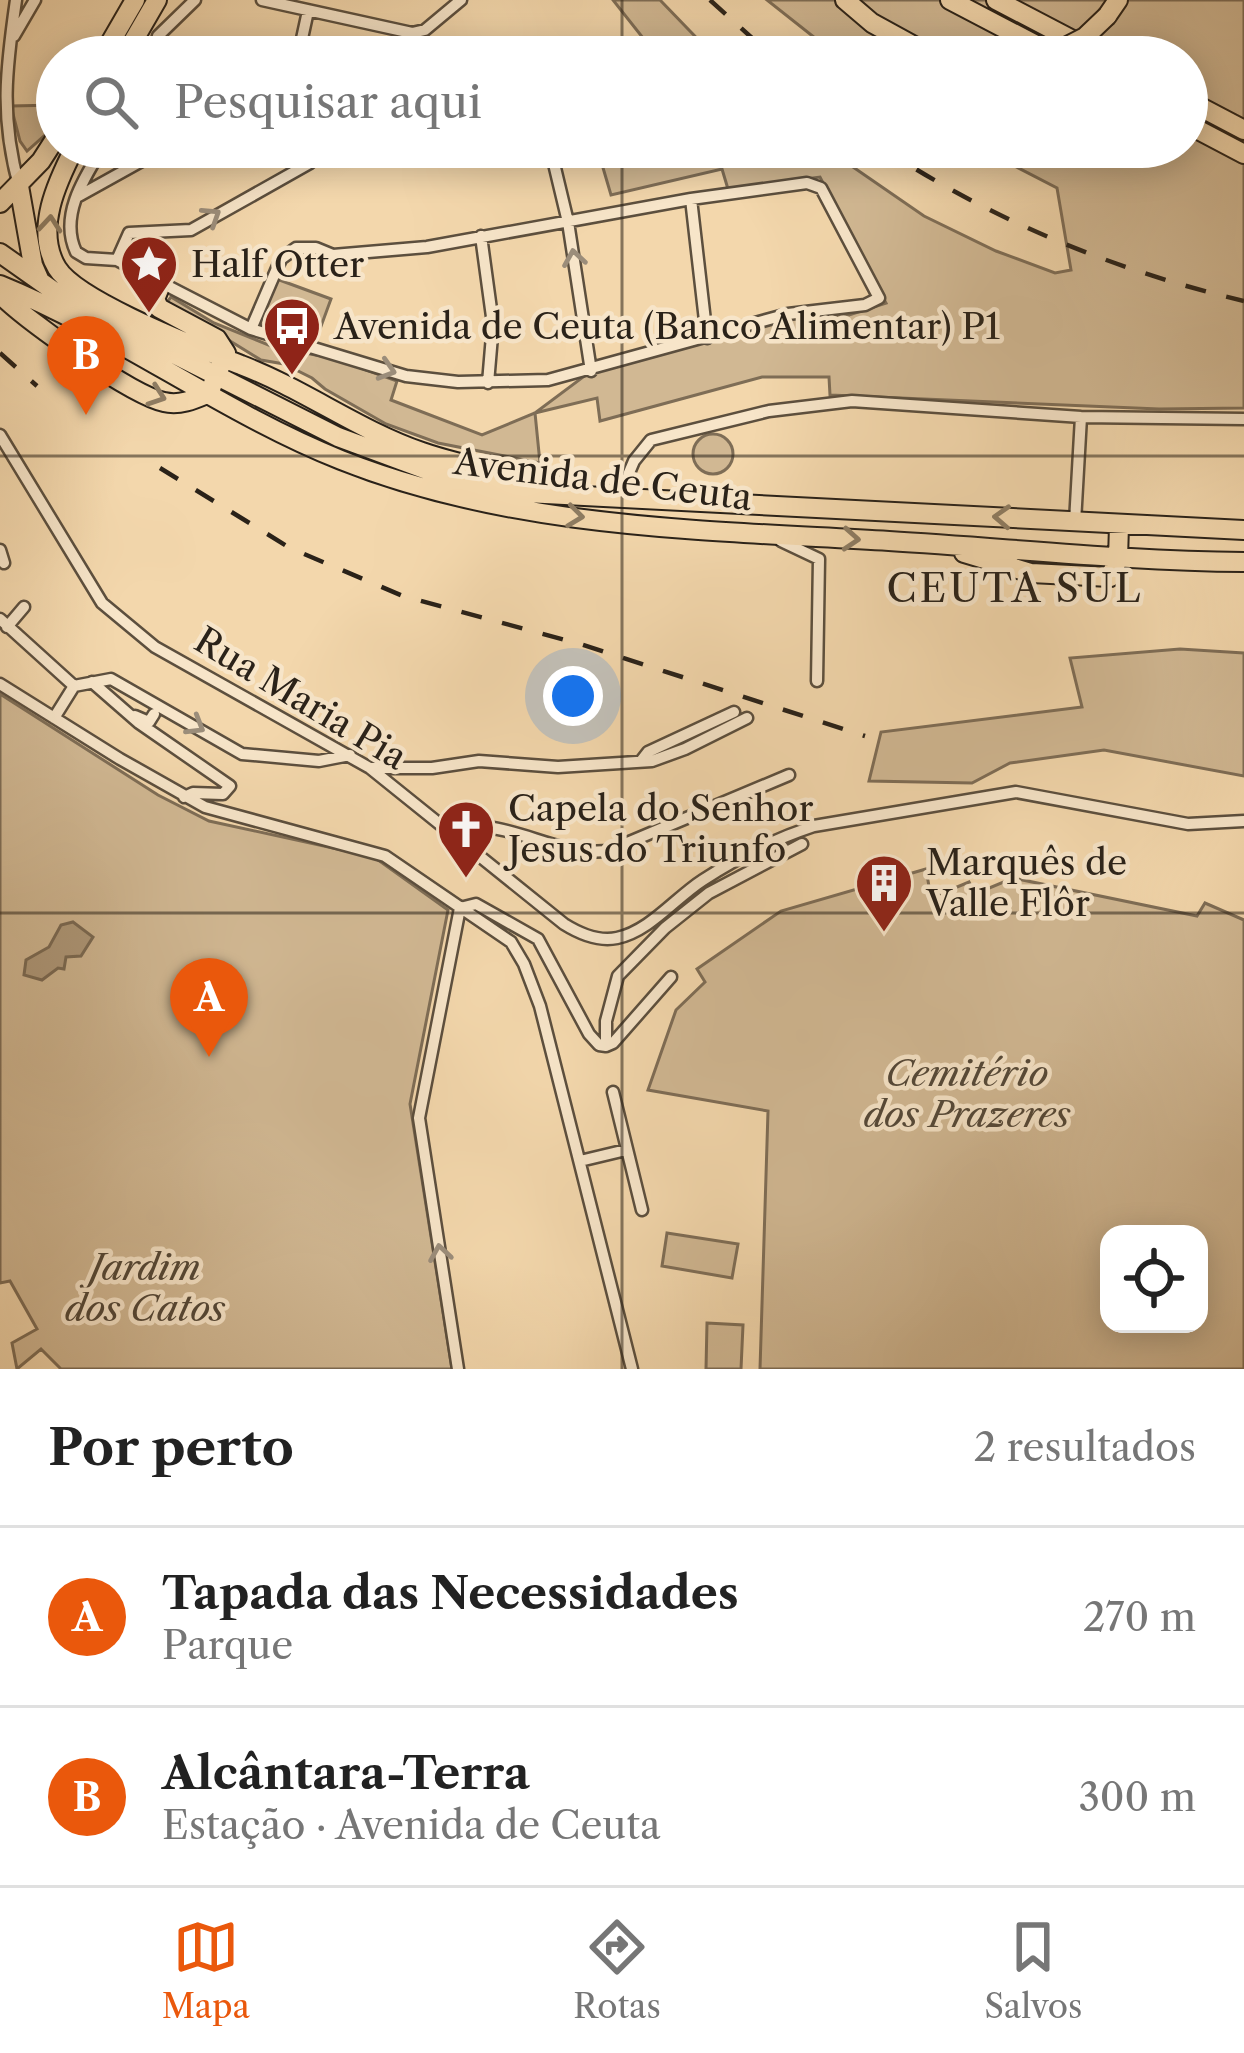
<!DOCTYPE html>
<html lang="pt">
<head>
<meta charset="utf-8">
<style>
  :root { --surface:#fff; --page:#f6f6f6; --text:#222; --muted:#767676; --line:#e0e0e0; --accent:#ea580c }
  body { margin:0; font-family:"Libre Caslon Text",serif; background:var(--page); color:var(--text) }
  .controls { position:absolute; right:36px; bottom:36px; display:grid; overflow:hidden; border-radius:24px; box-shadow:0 6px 30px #0003 }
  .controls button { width:108px; height:108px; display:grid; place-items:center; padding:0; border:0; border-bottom:3px solid var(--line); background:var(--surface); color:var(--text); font:60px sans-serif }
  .you { position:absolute; left:573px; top:696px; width:42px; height:42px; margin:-30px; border:9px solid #fff; border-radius:50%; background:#1a73e8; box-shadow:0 0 0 18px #1a73e833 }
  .badge { display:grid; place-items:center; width:78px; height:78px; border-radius:50%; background:var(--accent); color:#fff; font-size:39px; font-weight:700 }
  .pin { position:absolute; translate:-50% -99px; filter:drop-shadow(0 3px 6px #0008) }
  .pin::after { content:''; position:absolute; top:63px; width:42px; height:36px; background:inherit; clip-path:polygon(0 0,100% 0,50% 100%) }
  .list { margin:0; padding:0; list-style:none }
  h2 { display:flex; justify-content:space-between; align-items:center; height:156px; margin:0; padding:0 48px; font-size:51px }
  h2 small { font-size:39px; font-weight:400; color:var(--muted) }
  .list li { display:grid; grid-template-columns:78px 1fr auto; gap:36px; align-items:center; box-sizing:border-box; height:180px; padding:0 48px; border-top:3px solid var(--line) }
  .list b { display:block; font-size:45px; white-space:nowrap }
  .list p { margin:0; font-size:39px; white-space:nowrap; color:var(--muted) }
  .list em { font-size:39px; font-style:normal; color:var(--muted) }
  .icon { flex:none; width:66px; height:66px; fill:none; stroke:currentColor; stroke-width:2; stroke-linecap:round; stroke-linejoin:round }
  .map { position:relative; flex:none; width:1244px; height:1369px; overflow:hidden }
  .search { position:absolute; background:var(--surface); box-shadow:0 6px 30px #0003; left:36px; right:36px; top:36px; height:132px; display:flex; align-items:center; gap:30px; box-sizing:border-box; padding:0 42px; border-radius:66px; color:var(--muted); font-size:45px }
  .sheet { height:516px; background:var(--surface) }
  nav { display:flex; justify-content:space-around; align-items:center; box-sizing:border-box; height:168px; border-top:3px solid var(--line); background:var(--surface); font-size:33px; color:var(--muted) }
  nav a { display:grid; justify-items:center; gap:6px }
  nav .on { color:var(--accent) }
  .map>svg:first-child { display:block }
  .green { fill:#d1b893; stroke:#7e6d56; stroke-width:3; fill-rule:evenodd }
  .water { fill:#af997a; stroke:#7a6953; stroke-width:3 }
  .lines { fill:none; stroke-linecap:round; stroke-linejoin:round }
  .street-casing { stroke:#5c4f3e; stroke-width:15 }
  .highway-casing { stroke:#2a2219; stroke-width:22 }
  .street { stroke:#f7e5c9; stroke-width:10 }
  .highway { stroke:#f3d7ac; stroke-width:18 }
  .rail { stroke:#2a2219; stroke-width:4.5; stroke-dasharray:21 21; stroke-linecap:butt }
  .highway-bridge-casing { stroke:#2a2219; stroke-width:22; stroke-linecap:butt }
  .highway-bridge { stroke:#f3d7ac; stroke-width:18 }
  .oneway { stroke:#9b8d7a }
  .oneway2 { stroke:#8e7c62 }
  .grid { fill:none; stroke:#2a2219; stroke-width:3; stroke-opacity:0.55 }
  .labels { text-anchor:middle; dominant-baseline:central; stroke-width:9; stroke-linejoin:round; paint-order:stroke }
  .poi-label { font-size:36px; fill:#2a2219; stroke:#f7e5c9; text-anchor:start }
  .street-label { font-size:36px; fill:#2a2219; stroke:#f7e5c9 }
  .park-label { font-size:36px; font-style:italic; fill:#544838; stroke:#f7e5c9 }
  .neighbourhood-label { font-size:39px; letter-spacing:3px; fill:#2a2219; stroke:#f7e5c9 }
</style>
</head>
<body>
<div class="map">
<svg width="1244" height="1369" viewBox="0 0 1244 1369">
  <rect width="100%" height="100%" fill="#f3d7ac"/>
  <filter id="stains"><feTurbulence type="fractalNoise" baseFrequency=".00167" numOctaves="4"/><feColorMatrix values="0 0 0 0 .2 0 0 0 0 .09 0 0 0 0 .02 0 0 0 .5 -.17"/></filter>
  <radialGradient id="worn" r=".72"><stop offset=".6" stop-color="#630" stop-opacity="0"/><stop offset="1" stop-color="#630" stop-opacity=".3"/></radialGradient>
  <path class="green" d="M 613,0 L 660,0 L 715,57 L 658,57 Z
    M 767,0 L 1244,0 L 1244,408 L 1159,409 L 830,395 L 829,377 L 762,377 L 600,421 L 597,398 L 535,413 L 540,463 L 438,443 L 386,424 L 325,389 L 312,378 L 284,364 L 261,360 L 167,302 L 171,297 L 214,323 L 276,348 L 333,358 L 397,381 L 391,400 L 482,435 L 535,413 L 591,371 L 783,317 L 849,315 L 886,303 L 820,177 L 728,189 L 722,169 L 611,195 L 601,161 L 617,156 L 617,151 L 624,147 L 824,147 L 924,216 L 996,251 L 1055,273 L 1071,270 L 1057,188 L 978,147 L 1187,147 L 1187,57 L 839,57 Z
    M 57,105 L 45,135 L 27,151 L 20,141 L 11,106 Z
    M 274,278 L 331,299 L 316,340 L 260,324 Z
    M693 454a20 20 0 1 1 40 0a20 20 0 1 1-40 0Z
    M 1180,649 L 1244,653 L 1244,776 L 1104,750 L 1010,763 L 972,783 L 869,781 L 881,732 L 1082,707 L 1070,658 Z
    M 0,694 L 158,795 L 209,821 L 374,857 L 448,910 L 410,1104 L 452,1369 L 61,1369 L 41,1349 L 17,1369 L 12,1343 L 37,1329 L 10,1281 L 0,1283 Z
    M 926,869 L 931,898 L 969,882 L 975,894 L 1013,878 L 1197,916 L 1205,903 L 1244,920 L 1244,1369 L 760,1369 L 768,1111 L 648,1090 L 676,1010 L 705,982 L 697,969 L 781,911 ZM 1199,1234 L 1199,1324 L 1109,1324 L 1109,1234 Z
    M 667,1233 L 738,1244 L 732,1278 L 662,1266 Z
    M 707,1323 L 743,1325 L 741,1369 L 706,1369 Z"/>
  <path class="water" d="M 73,922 L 93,937 L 81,956 L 66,957 L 64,969 L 58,968 L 42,980 L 24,975 L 26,960 L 49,947 L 61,925 Z"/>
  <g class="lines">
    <g class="street-casing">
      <path id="street" d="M 16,0 C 6,69 0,117 19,186
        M 262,0 L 412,33 L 425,30 L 461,0
        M 14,36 L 35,0
        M 153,57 L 158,36 L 195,0
        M 298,57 L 308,11
        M 642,57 L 653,52
        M 103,147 C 84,178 59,216 76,252 L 86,258 L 117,260 L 251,329 L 406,376 L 458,382 L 548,380 L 788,314 L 865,305 L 879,298 L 821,188 L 807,183 L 691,199 L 427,247 L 333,255 L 316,248 L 296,248 L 281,259 L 251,329
        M 252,147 L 280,152 L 335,147
        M 550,147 L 568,222 L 591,371
        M 77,197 L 167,147
        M 691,199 L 707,338
        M 481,236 L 493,324 L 488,383
        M 117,260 L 129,233 L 191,230 L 310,163 L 316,151
        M 0,435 L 102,603 L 155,647 L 370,768 L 564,924 C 580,934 598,942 617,938 C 650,931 675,898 703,880 C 738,857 775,839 814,826 L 1016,792 L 1188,824 L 1244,821
        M 607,495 L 625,482 L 634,461 L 651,440 L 769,411 L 852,401 L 1081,417 L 1244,419
        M 1075,522 L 1081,417
        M 781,541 L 819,559 L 817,681
        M 0,550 L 4,563
        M 0,619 L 74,686
        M 7,627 L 24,607
        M 92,682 L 139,723 L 230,786 L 223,794 L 193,793 L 184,797
        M 0,684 L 120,759 L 205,807 L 385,856 L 511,942 L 524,964 L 540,1006 L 632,1369
        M 135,716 L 149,722 L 154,714
        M 54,718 L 74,686 L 111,679 L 242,754 L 319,761 L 350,755
        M 641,761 L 648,752 L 734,712
        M 371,768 L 432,768 L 479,761 L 558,767 L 652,761 L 685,749 L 747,718
        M 465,843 L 487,827 C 532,833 560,855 608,851 L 789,775
        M 460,908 L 476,904 L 538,939 L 589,1034 L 599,1045 L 606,1046 L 606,1021 L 618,976 L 665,928 L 709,893 L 802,844
        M 606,1046 L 613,1043 L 671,977
        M 613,1092 L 642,1210
        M 580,1161 L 626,1150
        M 458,1369 L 419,1118 L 460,908"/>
    </g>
    <g class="highway-casing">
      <path id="highway" d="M 845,0 L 872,23 L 934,57
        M 950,0 L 1059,57
        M 996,0 L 1105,57
        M 1107,16 L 1118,0
        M 102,57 L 135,0
        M 124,57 L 157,0
        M 1187,100 L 1244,130
        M 1187,124 L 1244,154
        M 75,147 C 57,182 34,230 57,268 C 78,302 202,349 241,365 C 304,389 358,430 422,452 C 468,468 517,475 564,487
        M 19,186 L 33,265 L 40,281
        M 0,203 L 41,161 L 57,136
        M 0,253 L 65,299 L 338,437 L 446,477 L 526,493 L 1244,530
        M 0,285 C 118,333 223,413 341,460 C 514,529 705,530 889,541 C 1008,548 1125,561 1244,562
        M 0,294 C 26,320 131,395 164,402 C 180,406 195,399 209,393 L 226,353 L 217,339 L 159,308 L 155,299 L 162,282
        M 964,553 L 1031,573 L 1110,577 L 1118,559 L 1119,525"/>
    </g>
    <use href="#street" class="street"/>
    <use href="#highway" class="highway"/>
    <path class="rail" d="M 710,0 L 773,57
      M 881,147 C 991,220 1116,271 1244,301
      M 0,353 L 37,386
      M 160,468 L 290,548 L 403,596 L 580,644 L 865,736"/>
    <g class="highway-bridge-casing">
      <path id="highway-bridge" d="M 1046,57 L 1085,37 L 1107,16"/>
    </g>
    <use href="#highway-bridge" class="highway-bridge"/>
  </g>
  <defs><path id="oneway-chevron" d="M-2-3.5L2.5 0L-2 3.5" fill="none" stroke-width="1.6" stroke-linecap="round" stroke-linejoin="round" transform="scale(3)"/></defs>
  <g class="oneway">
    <use href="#oneway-chevron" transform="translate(212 216) rotate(-33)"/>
    <use href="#oneway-chevron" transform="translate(574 258) rotate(-99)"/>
    <use href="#oneway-chevron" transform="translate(387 370) rotate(17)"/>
    <use href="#oneway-chevron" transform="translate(196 726) rotate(31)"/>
    <use href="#oneway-chevron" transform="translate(440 1253) rotate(-99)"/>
  </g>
  <g class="oneway2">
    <use href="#oneway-chevron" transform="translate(50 224) rotate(-85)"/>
    <use href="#oneway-chevron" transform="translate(157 396) rotate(19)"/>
    <use href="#oneway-chevron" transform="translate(575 516) rotate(7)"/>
    <use href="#oneway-chevron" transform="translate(1002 517) rotate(-177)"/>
    <use href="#oneway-chevron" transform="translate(851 539) rotate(4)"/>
  </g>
  <path class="grid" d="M 622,0 L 622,57M 622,147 L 622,1369M 0,456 L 1244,456M 0,913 L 1244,913"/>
  <defs>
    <g id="sight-pin" transform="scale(3)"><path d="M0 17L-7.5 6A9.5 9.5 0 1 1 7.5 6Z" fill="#8f2418" stroke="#f7e5c9"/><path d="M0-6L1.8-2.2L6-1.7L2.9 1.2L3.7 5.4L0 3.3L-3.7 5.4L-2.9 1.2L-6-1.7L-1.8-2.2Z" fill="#fff"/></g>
    <g id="bus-pin" transform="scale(3)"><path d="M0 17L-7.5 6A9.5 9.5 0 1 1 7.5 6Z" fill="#8f2418" stroke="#f7e5c9"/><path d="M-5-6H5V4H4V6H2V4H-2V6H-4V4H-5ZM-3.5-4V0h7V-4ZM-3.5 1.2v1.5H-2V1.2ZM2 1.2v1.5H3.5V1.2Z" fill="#fff"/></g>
    <g id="church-pin" transform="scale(3)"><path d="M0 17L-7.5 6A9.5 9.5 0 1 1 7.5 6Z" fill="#8f2418" stroke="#f7e5c9"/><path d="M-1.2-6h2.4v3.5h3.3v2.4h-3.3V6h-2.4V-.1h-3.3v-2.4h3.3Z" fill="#fff"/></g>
    <g id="building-pin" transform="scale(3)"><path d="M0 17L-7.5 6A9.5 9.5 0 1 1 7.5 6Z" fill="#8f2418" stroke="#f7e5c9"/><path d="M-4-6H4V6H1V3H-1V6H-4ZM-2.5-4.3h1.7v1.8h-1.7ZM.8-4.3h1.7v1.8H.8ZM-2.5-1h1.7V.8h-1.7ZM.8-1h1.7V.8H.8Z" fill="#fff"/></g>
  </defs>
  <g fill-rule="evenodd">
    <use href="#sight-pin" x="149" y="264"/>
    <use href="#bus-pin" x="292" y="326"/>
    <use href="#church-pin" x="466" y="829"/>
    <use href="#building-pin" x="884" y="883"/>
  </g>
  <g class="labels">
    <g class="poi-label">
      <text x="191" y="264">Half Otter</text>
      <text x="334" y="326">Avenida de Ceuta (Banco Alimentar) P1</text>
      <text x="508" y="808">Capela do Senhor<tspan x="508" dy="41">Jesus do Triunfo</tspan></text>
      <text x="926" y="862">Marquês de<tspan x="926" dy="41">Valle Flôr</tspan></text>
    </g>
    <g class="street-label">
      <text transform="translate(603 479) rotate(7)">Avenida de Ceuta</text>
      <text transform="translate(301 698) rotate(31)">Rua Maria Pia</text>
    </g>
    <g class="park-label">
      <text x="967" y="1073">Cemitério<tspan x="967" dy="41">dos Prazeres</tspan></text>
      <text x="145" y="1267">Jardim<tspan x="145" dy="41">dos Catos</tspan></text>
    </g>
    <g class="neighbourhood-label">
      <text x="1015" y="588">CEUTA SUL</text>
    </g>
  </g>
  <rect width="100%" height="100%" filter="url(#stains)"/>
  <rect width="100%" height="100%" fill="url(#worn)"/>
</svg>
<div class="controls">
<button><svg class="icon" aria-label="locate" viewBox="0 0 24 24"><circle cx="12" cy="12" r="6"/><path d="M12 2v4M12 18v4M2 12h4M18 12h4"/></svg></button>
</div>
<div class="you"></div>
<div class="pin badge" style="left:209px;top:1057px">A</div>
<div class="pin badge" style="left:86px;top:415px">B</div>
<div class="search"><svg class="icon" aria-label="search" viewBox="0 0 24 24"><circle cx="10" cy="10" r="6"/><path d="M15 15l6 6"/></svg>Pesquisar aqui</div>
</div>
<section class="sheet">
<h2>Por perto<small>2 resultados</small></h2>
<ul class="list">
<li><span class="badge">A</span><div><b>Tapada das Necessidades</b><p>Parque</p></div><em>270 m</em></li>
<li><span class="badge">B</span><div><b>Alcântara-Terra</b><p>Estação · Avenida de Ceuta</p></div><em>300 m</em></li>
</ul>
</section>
<nav>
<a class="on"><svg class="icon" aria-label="map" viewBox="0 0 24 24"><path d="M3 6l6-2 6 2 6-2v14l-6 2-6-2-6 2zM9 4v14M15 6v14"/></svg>Mapa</a>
<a><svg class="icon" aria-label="directions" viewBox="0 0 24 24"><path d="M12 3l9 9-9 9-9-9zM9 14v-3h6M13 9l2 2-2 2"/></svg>Rotas</a>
<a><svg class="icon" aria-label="saved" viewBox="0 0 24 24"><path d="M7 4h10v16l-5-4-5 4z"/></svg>Salvos</a>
</nav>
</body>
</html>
